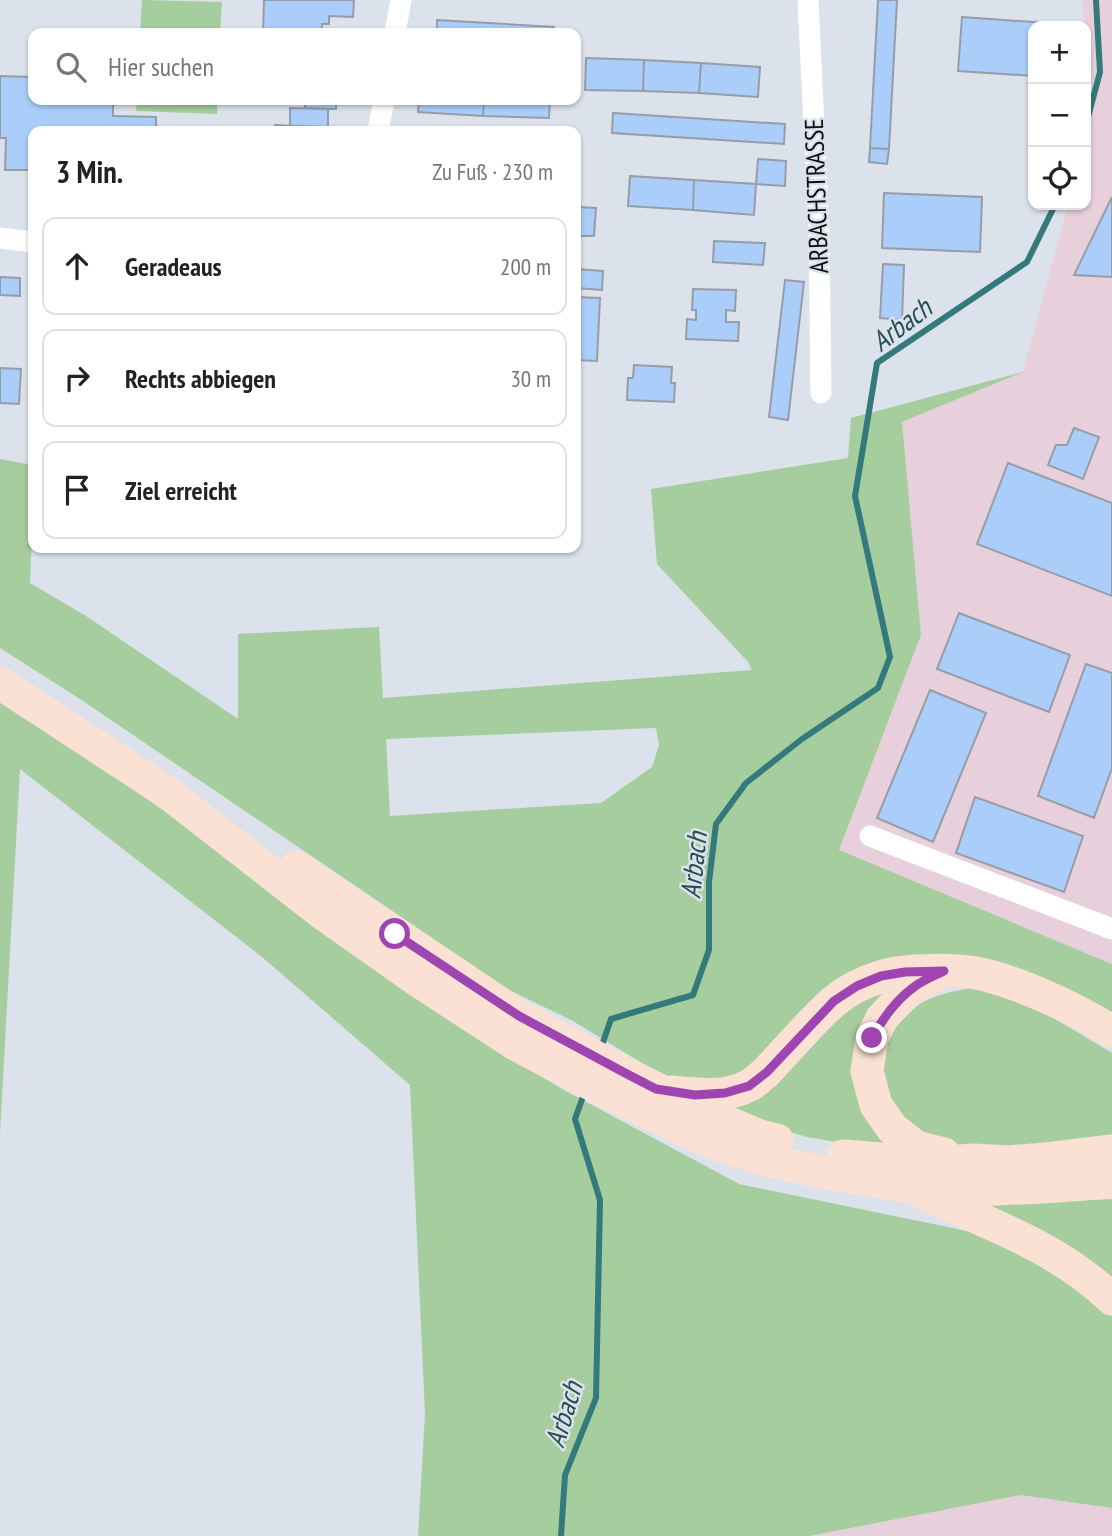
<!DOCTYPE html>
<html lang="de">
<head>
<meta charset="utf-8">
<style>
  :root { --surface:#fff; --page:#f2f2f2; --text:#222; --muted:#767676; --line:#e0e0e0 }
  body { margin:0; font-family:"PT Sans Narrow",sans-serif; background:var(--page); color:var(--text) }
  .controls { position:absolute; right:21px; top:21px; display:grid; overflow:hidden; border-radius:14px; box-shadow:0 2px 5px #0004 }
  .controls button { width:63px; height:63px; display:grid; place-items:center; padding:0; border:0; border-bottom:2px solid var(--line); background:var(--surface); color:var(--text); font:35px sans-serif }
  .stop { position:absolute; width:21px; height:21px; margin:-16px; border:5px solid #9f45b1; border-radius:50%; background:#fff }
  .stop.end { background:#9f45b1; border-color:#fff; box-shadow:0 2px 7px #0008 }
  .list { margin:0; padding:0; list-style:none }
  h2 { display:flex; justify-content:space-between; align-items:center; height:91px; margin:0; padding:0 28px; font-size:30px }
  h2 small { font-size:23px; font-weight:400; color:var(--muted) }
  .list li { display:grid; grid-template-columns:46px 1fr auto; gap:21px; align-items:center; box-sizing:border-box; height:98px; margin:0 14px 14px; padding:0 14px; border:2px solid var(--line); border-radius:14px }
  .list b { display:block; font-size:26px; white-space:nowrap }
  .list em { font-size:23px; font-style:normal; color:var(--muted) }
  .icon { flex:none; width:38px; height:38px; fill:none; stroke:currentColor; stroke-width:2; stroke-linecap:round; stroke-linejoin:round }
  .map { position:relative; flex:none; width:1112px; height:1536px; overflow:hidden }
  .search { position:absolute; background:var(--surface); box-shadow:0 2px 5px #0004; left:28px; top:28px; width:553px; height:77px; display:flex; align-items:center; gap:18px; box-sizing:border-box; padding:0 24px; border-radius:14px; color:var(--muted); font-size:26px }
  .panel { position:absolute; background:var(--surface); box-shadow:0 2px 5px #0004; left:28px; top:126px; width:553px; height:427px; border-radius:14px }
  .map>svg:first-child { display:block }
  .commercial { fill:#e7d0dc }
  .green { fill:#a6cd9d; fill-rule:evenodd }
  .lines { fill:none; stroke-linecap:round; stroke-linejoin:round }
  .stream { stroke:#34797c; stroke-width:6 }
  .building { fill:#aacdf9; stroke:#979da6; stroke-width:2 }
  .street { stroke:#fff; stroke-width:21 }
  .primary { stroke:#fbe1d4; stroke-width:33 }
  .route { stroke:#9f45b1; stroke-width:9 }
  .labels { text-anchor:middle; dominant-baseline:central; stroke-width:5; stroke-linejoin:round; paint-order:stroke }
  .street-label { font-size:26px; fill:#0d0f12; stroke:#dbe2eb }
  .water-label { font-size:28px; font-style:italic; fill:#245052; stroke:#dbe2eb }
</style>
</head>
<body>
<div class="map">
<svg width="1112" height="1536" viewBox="0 0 1112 1536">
  <rect width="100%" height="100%" fill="#dbe2eb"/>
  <path class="commercial" d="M 1082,0 L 1112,0 L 1112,964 L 838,851 L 921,635 L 901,422 L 1023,371 L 1068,205 L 1086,205 L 1086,141 L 1095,106 Z
    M 1021,1495 L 1112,1508 L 1112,1536 L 809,1536 Z"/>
  <path class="green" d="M 142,0 L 222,2 L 220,33 L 140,33 Z
    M 137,100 L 218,100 L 217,114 L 136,111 Z
    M 1023,372 L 902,422 L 921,635 L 839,850 L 1112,964 L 1112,1018 L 918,955 L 743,1078 L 670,1080 L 573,1021 L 509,990 L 80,699 L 0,648 L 0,459 L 33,465 L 33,513 L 30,583 L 86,616 L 238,719 L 238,634 L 379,627 L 383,698 L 752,670 L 748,662 L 657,564 L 651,489 L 848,458 L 851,418 ZM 656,728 L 659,745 L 652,767 L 601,803 L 390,816 L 386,739 Z
    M 0,694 L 512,1059 L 562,1089 L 739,1184 L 1001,1238 L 1076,1280 L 1112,1316 L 1112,1508 L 1021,1495 L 809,1536 L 418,1536 L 425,1414 L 410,1085 L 262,957 L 20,769 L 0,1134 Z
    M 903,981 L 863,1036 L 901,1153 L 807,1137 L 730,1114 L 730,1105 L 759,1096 L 777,1085 L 815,1040 L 847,1012 L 882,988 Z
    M 977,987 L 1042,1011 L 1112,1053 L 1112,1138 C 1056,1144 997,1155 942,1142 C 937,1141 931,1141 926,1139 C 894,1126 877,1080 884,1048 C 888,1032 902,1015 916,1006 C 935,994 955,991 977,987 Z
    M 1112,1199 L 1112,1278 C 1075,1245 1030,1225 984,1205 Z"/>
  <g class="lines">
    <path class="stream" d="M 1086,125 L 1100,72 L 1096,0
      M 601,1048 L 611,1019 L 693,995 L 709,950 L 709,882 L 716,824 L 746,783 L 802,739 L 878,688 L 890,657 L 855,496 L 877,363 L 1027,262 L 1055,205
      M 561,1536 L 565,1475 L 596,1398 L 600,1200 L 575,1119 L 585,1091"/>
  </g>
  <path class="building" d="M 264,0 L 354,0 L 353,17 L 329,16 L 329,24 L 322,24 L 322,33 L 263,33 Z
    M 878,0 L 897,0 L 889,149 L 870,148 Z
    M 962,17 L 1061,24 L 1061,26 L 1033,26 L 1033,76 L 958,71 Z
    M 437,20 L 554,27 L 553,33 L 437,33 Z
    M 586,58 L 644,60 L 643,91 L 585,90 Z
    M 644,60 L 701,63 L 699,93 L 643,91 Z
    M 701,63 L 760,67 L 758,97 L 699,93 Z
    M 0,76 L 33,77 L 33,100 L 113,100 L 113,116 L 156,117 L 156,131 L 33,131 L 33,170 L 5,170 L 6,138 L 0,138 Z
    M 305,100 L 336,100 L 336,109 L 305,108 Z
    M 419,100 L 484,100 L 483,116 L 418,112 Z
    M 484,100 L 550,100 L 549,118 L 483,116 Z
    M 290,108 L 328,109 L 328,127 L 290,126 Z
    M 613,113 L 785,124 L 784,144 L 612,133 Z
    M 275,125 L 308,127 L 307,131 L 275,131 Z
    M 870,148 L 889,149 L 887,164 L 869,162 Z
    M 758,159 L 786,161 L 785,186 L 756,184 Z
    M 630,176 L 694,180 L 693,210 L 628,206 Z
    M 694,180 L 756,184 L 754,215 L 693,210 Z
    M 884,193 L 982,197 L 980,252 L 882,248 Z
    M 1112,197 L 1112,277 L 1074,275 Z
    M 576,207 L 596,208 L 594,236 L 576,236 Z
    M 714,241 L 765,243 L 763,265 L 713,262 Z
    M 883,264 L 904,265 L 902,320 L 880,318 Z
    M 576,269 L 603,271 L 602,290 L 576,288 Z
    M 0,277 L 20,278 L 20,296 L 0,295 Z
    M 785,280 L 804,282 L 788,420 L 769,417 Z
    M 693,289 L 736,290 L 735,311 L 726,310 L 726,322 L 739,322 L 738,341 L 686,339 L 687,319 L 696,320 L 696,310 L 692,310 Z
    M 576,297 L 600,298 L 597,361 L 576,360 Z
    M 634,365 L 672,367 L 671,383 L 675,383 L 674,402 L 627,400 L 628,378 L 633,378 Z
    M 0,368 L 21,369 L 19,404 L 0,403 Z
    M 1074,428 L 1099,437 L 1083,479 L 1048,465 L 1056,445 L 1067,445 Z
    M 1008,463 L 1112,503 L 1112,596 L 977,544 Z
    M 959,613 L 1070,655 L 1049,712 L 937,669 Z
    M 1086,664 L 1112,673 L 1112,768 L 1094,818 L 1038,796 Z
    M 930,690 L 986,713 L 933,842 L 877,818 Z
    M 975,797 L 1083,836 L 1064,892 L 956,853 Z"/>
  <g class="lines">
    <path class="street" d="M 808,0 L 819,230 L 821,393
      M 395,33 L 401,0
      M 378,131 L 384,100
      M 0,238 L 33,242
      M 870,836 L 1112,929"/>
    <path class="primary" d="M 0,683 L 168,793 L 322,913 L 417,980 L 515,1044 L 606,1092 L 688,1132 L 725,1147 L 771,1161 L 820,1172 L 905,1186 L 952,1191 L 1043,1187 L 1112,1182
      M 296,867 L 519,1016 L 627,1074 L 707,1114 L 760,1136 L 777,1140
      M 942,972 L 915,986 L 898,1001 L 882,1018 L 872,1038 L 867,1071 L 876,1105 L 892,1128 L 916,1147 L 944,1154
      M 672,1092 C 697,1095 727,1098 750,1085 C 763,1077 772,1066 781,1056 C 798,1038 815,1018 833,1002 C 846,991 864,982 880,977 C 905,968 960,969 986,975 C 1030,987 1073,1008 1112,1031
      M 843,1156 L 931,1163 L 974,1160 L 1007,1162 L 1046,1159 L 1112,1151
      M 927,1196 C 993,1225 1058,1248 1112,1299"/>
  </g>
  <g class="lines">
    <path class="route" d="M 395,934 L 519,1016 L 627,1074 L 656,1089 L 695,1095 L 725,1093 L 749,1086 L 767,1072 L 834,1001 L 857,986 L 881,976 L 905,972 L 944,971 C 934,976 923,980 914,987 C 896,1000 883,1018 872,1038"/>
  </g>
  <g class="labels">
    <g class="street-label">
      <text transform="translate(816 196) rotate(-92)">ARBACHSTRASSE</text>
    </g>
    <g class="water-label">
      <text transform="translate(901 324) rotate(-37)">Arbach</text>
      <text transform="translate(693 865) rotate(-84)">Arbach</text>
      <text transform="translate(563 1414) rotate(-73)">Arbach</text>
    </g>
  </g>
</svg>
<div class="controls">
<button>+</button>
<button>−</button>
<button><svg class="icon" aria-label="locate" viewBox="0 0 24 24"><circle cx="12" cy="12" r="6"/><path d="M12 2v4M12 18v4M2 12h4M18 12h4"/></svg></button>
</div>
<div class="stop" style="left:395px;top:934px"></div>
<div class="stop end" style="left:872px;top:1038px"></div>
<div class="search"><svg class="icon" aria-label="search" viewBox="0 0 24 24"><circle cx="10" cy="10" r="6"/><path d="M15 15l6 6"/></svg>Hier suchen</div>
<section class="panel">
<h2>3 Min.<small>Zu Fuß · 230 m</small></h2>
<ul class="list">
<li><svg class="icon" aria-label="ahead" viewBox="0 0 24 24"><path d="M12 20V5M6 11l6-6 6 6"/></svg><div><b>Geradeaus</b></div><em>200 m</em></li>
<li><svg class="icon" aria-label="right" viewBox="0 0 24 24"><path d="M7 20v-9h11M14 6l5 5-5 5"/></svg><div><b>Rechts abbiegen</b></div><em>30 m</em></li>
<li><svg class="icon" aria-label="arrive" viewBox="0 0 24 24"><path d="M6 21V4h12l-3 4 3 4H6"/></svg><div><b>Ziel erreicht</b></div></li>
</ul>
</section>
</div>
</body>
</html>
